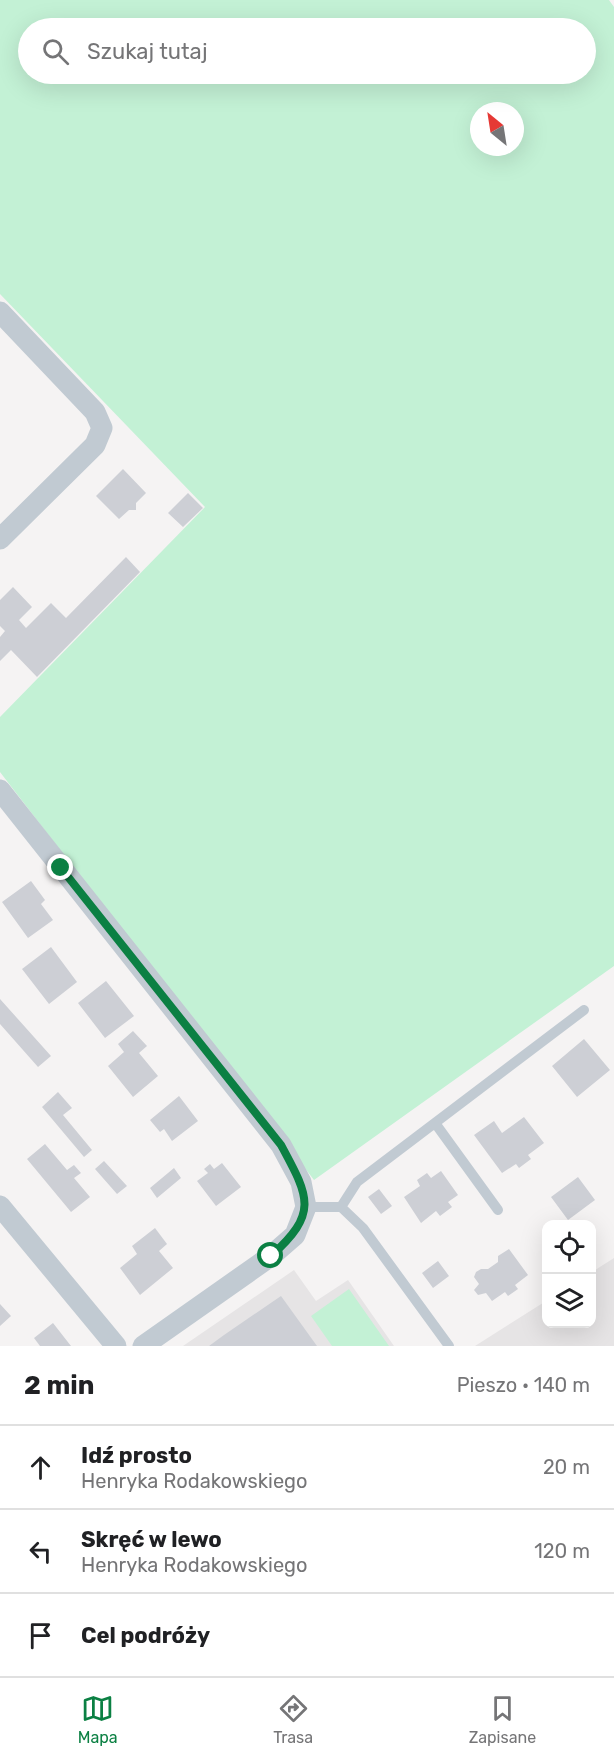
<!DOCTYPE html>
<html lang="pl">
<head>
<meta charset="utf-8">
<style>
  :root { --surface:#fff; --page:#f2f2f2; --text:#202124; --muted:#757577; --line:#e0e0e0; --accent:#0b8043 }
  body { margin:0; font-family:Rubik,sans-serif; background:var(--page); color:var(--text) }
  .controls { position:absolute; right:18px; bottom:18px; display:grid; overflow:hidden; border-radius:12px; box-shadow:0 6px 24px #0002 }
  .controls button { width:54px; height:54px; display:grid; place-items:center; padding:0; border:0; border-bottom:2px solid var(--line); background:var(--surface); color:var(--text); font:30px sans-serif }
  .compass { position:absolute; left:470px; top:102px; width:54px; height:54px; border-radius:50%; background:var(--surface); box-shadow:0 6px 24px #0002; rotate:330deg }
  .stop { position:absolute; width:18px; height:18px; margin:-14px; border:4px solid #0b8043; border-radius:50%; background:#fff }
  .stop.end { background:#0b8043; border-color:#fff; box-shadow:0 2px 6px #0008 }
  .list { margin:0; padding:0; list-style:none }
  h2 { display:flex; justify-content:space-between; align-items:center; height:78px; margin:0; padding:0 24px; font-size:26px }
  h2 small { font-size:20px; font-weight:400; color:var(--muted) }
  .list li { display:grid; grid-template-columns:39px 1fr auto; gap:18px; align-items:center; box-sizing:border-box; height:84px; padding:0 24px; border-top:2px solid var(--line) }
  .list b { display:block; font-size:22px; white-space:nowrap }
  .list p { margin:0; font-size:20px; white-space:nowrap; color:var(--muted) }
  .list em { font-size:20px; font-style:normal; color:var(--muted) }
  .icon { flex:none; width:33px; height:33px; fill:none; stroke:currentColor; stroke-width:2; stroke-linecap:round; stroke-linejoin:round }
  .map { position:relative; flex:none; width:614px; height:1346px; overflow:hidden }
  .search { position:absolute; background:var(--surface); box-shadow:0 6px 24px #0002; left:18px; right:18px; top:18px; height:66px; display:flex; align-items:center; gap:15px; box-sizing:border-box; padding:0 21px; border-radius:33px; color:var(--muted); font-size:22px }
  .sheet { height:330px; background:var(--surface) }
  nav { display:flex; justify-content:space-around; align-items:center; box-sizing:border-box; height:84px; border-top:2px solid var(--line); background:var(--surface); font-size:16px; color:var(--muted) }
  nav a { display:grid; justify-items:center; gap:3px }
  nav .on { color:var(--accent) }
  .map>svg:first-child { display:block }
  .education { fill:#e6e4e5 }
  .green { fill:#c3f1d5; fill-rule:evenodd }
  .building { fill:#cdcfd5 }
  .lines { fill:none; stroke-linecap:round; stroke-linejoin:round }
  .lane { stroke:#c1cad2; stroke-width:10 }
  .street { stroke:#c1cad2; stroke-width:21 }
  .route { stroke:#0b8043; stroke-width:8 }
</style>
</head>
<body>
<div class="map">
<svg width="614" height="1346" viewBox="0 0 614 1346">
  <rect width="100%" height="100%" fill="#f5f3f3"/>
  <path class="education" d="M 614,1258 L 614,1346 L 475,1346 L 546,1301 L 546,1324 L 592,1324 L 592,1272 Z
    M 294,1270 L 316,1301 L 348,1280 L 394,1346 L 183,1346 Z"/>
  <path class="green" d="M 0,0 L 609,0 L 614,7 L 614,966 L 314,1180 L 0,772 L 0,717 L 205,507 L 0,294 ZM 28,28 L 586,28 L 586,74 L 28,74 ZM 479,111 L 515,111 L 515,147 L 479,147 Z
    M 349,1289 L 389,1346 L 332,1346 L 311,1316 Z"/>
  <path class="building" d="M 123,469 L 146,493 L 136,503 L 136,510 L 129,510 L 119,519 L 96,496 Z
    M 188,493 L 203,508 L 183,527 L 168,513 Z
    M 126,557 L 140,572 L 37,677 L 11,650 L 0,661 L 0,637 L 5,631 L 0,626 L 0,600 L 13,587 L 32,607 L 19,620 L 26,628 L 51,603 L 66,618 Z
    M 31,881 L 45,900 L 41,904 L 53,920 L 28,938 L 2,902 Z
    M 51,947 L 77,982 L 49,1004 L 22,969 Z
    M 106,981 L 134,1016 L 105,1038 L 78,1003 Z
    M 0,999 L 51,1056 L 38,1067 L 0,1024 Z
    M 133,1031 L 147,1046 L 139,1053 L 158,1076 L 133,1097 L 108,1066 L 124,1052 L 118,1044 Z
    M 584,1039 L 610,1070 L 577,1097 L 552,1066 Z
    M 58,1092 L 72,1108 L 63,1115 L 92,1150 L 84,1157 L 42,1107 Z
    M 179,1096 L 198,1121 L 172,1141 L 164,1129 L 160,1132 L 150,1120 Z
    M 524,1117 L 544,1143 L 528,1155 L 531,1159 L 519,1168 L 516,1164 L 502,1173 L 474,1135 L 494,1121 L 502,1133 Z
    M 45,1144 L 67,1170 L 74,1165 L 81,1173 L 74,1178 L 90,1197 L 71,1212 L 27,1159 Z
    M 104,1161 L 127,1186 L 117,1194 L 95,1169 Z
    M 222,1163 L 241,1187 L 216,1206 L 197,1181 L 208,1173 L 204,1169 L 210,1164 L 214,1169 Z
    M 174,1168 L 181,1178 L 157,1198 L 150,1188 Z
    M 441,1171 L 458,1195 L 448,1202 L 452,1207 L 440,1216 L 436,1211 L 421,1223 L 404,1197 L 420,1186 L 417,1180 L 427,1173 L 431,1178 Z
    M 578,1177 L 595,1200 L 568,1220 L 551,1197 Z
    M 379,1189 L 392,1206 L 381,1214 L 368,1197 Z
    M 155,1228 L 167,1244 L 159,1251 L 173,1268 L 140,1295 L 120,1268 L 137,1254 L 132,1246 Z
    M 509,1249 L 528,1275 L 515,1285 L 518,1289 L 508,1296 L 505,1292 L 492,1301 L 486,1293 L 478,1295 L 474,1290 L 479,1284 L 474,1277 L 476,1272 L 481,1269 L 488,1269 L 498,1262 L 498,1256 Z
    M 438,1261 L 449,1276 L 433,1288 L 422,1273 Z
    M 281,1296 L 317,1346 L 209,1346 L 224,1335 Z
    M 0,1304 L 11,1316 L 0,1326 Z
    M 53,1323 L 71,1346 L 40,1346 L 34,1338 Z"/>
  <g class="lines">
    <path class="lane" d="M 435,1123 L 498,1210
      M 306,1207 L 341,1207 L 363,1228 L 449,1346
      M 341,1207 L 357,1182 L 584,1010"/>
    <path class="street" d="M 0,312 L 95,412 L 102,428 L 95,445 L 0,539
      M 0,790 L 281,1145 L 301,1182 L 306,1207 L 295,1235 L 271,1256 L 143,1346
      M 0,1206 L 116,1346"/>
  </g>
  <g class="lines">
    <path class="route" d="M 61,868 L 281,1145 C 309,1197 319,1213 271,1256"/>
  </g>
</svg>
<div class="controls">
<button><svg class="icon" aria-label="locate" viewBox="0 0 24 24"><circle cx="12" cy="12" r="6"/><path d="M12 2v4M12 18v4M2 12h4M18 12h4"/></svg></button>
<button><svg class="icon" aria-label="layers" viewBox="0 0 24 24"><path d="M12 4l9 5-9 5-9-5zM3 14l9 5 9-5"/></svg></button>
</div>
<svg class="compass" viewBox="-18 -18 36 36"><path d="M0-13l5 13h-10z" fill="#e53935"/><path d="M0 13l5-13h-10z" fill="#757577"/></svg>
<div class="stop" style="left:271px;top:1256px"></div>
<div class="stop end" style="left:61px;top:868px"></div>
<div class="search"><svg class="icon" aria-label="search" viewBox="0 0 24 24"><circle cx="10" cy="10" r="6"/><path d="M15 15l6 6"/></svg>Szukaj tutaj</div>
</div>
<section class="sheet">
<h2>2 min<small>Pieszo · 140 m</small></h2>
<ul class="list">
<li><svg class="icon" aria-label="ahead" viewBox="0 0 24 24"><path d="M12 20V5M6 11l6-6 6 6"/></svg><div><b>Idź prosto</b><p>Henryka Rodakowskiego</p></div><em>20 m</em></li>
<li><svg class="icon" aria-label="left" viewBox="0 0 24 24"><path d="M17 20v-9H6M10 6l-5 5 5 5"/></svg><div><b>Skręć w lewo</b><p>Henryka Rodakowskiego</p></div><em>120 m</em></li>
<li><svg class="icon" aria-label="arrive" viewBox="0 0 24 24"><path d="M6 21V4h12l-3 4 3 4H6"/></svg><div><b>Cel podróży</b></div></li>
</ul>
</section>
<nav>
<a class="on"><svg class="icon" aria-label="map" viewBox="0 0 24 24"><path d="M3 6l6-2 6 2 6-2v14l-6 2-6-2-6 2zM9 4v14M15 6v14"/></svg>Mapa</a>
<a><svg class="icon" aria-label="directions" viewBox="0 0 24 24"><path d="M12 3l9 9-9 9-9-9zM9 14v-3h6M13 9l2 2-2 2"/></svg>Trasa</a>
<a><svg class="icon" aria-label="saved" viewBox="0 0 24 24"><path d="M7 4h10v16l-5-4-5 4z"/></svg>Zapisane</a>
</nav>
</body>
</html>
